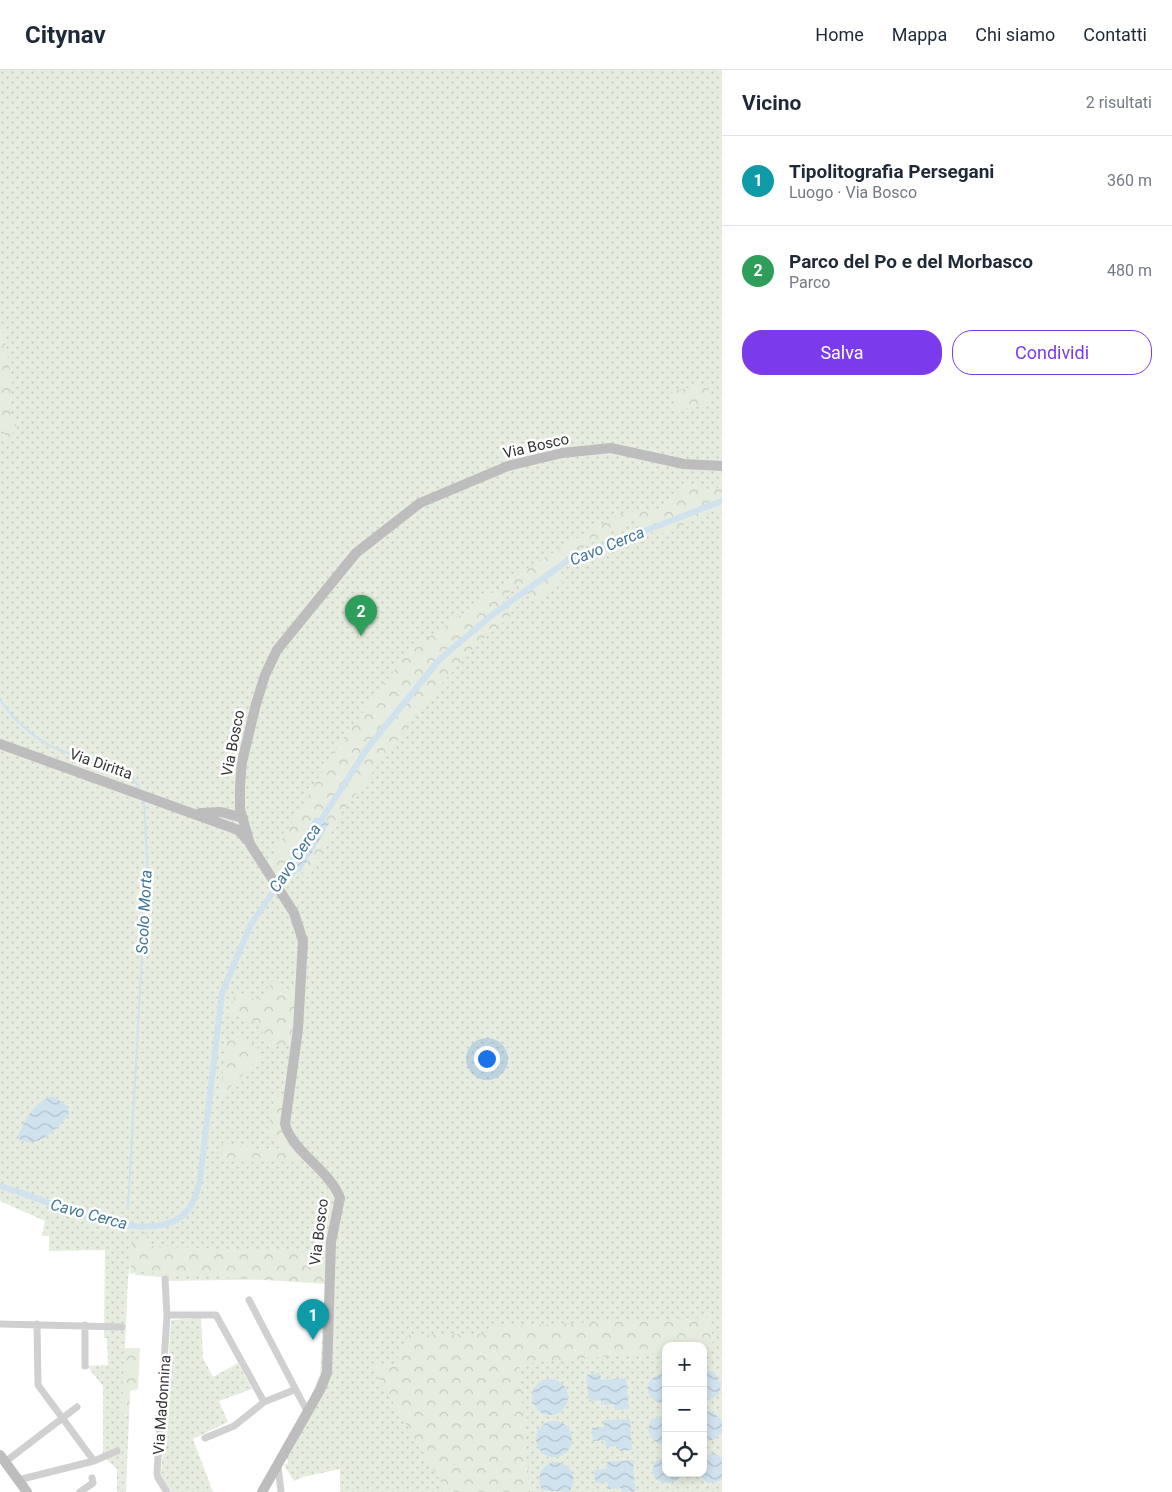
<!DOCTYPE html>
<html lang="it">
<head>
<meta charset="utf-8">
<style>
  :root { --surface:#fff; --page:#f6f6f7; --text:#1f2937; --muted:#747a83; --line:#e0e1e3; --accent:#7c3aed }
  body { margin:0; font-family:Roboto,sans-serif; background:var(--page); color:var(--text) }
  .controls { position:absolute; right:15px; bottom:15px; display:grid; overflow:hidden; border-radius:10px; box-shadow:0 2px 8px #0003 }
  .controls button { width:45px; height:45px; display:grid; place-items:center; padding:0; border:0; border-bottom:1px solid var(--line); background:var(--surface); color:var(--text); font:25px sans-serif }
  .you { position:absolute; left:486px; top:988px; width:18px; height:18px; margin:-12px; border:4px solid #fff; border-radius:50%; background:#1a73e8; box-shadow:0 0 0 8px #1a73e833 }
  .badge { display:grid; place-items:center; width:32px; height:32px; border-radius:50%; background:var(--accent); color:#fff; font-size:16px; font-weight:700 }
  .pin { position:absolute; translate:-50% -41px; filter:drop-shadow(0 1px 2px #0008) }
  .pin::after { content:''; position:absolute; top:26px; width:18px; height:15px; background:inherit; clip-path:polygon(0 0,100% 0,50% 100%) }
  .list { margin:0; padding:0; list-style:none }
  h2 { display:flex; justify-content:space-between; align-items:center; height:65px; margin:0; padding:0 20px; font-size:21px }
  h2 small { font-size:16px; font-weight:400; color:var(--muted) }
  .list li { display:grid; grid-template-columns:32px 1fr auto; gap:15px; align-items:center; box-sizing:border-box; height:90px; padding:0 20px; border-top:1px solid var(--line) }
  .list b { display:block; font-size:19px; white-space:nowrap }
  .list p { margin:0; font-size:16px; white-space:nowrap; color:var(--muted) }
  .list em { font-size:16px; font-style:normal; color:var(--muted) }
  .actions { display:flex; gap:10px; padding:15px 20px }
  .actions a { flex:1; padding:11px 0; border:1px solid var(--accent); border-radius:20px; text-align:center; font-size:18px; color:var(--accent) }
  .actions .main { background:var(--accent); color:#fff }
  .icon { flex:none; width:28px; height:28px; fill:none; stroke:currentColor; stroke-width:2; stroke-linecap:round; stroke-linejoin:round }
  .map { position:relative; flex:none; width:722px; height:1422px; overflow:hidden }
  header { display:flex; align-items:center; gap:30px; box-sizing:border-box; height:70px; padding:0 25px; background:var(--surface); border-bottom:1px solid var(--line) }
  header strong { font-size:24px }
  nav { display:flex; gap:28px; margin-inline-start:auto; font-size:18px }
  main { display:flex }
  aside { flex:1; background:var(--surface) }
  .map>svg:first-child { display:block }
  .green { fill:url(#green-dots); fill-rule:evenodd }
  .forest { fill:url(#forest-crowns) }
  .water { fill:url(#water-waves) }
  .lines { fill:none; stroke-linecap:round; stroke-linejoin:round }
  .stream { stroke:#cfe2ee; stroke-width:2 }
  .canal { stroke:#cfe2ee; stroke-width:6 }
  .street { stroke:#d0d0d0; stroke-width:7 }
  .secondary { stroke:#bdbdbd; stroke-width:10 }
  .labels { text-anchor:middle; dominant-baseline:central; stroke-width:5; stroke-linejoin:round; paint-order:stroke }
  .street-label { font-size:15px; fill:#333; stroke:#fff }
  .water-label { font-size:16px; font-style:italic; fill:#3f7597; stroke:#fff }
</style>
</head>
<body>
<header>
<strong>Citynav</strong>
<nav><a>Home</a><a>Mappa</a><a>Chi siamo</a><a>Contatti</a></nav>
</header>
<main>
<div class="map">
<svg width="722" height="1422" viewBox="0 0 722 1422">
  <defs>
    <pattern id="green-dots" width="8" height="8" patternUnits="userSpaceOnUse" patternTransform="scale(1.25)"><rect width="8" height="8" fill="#e6ecdf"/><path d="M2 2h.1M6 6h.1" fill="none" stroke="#c6cbc0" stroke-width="1.8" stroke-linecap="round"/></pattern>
    <pattern id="forest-crowns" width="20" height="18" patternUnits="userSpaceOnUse" patternTransform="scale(1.25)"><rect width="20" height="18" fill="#e6ecdf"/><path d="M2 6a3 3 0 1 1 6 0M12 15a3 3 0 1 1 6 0" fill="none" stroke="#c6cbc0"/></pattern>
    <pattern id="water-waves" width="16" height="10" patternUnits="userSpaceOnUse" patternTransform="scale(1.25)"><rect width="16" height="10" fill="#cfe2ee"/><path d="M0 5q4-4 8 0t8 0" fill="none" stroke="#b2c2cd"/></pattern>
  </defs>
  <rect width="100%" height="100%" fill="#fff"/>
  <path class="green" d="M 0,0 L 722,0 L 722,1422 L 340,1422 L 340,1399 L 303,1407 L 294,1411 L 284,1395 L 288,1393 L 287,1387 L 320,1304 L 325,1212 L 277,1209 L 168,1211 L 161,1207 L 135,1205 L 136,1187 L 132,1185 L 128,1208 L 122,1345 L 129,1346 L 126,1422 L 117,1422 L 117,1399 L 103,1386 L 103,1316 L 87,1296 L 108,1295 L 107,1268 L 104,1268 L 105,1180 L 49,1181 L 49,1166 L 42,1166 L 45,1151 L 0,1131 ZM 666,1276 L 703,1276 L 703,1403 L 666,1403 Z
    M 201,1248 L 203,1288 L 213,1307 L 238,1293 L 252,1319 L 219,1331 L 228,1352 L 193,1369 L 213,1422 L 172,1422 L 161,1407 L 171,1250 Z"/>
  <path class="forest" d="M 0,245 L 13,317 L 9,339 L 17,358 L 7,370 L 0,353 Z
    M 708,314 L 711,335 L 675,340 L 672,321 Z
    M 687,412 L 709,421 L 722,416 L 722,438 C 699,446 679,459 656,465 L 635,450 L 608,463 L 552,496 L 563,513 L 535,533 L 521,513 L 501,529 L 511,546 L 478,573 L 437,619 L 342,742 L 307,808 L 301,801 L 330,752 L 315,748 L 281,804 L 274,808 L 266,796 L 339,674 L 409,581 L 532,495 L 620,443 L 662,440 Z
    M 276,907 L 278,917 L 300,921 L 291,976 L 270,975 L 256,952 L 230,944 L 235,921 L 258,931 Z
    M 237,967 L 256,973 L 261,988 C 246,1000 235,1015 220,1026 L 226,972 Z
    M 275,1026 L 287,1029 L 285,1054 L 308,1085 L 294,1092 L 221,1092 L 223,1072 L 266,1081 L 283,1078 L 268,1059 Z
    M 146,1162 L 149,1176 L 327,1183 L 327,1214 L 142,1202 L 130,1204 L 132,1173 Z
    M 711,1247 L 713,1278 L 666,1276 L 666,1282 L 519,1294 L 530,1422 L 447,1422 L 371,1295 L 394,1295 L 408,1265 L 489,1264 L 489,1257 Z
    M 124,1278 L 140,1278 L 138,1319 L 130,1321 L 129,1346 L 122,1345 Z"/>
  <path class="water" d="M 315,747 L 330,752 L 301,801 L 286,808 L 281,804 Z
    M 53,1026 L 67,1036 L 69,1044 C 57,1059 41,1078 20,1070 L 18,1066 C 25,1049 35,1031 53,1026 Z
    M 703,1300 L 714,1302 L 721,1314 L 719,1323 L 712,1329 L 703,1330 Z
    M 600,1303 L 601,1310 L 626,1308 L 629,1339 L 615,1340 L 614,1334 L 601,1335 L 601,1330 L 589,1331 L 586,1305 Z
    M 660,1304 L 666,1304 L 666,1333 C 645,1335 641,1310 660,1304 Z
    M532 1327a18 18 0 1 1 36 0a18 18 0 1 1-36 0Z
    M 711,1341 L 722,1350 L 722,1362 L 714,1370 L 704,1371 L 703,1342 Z
    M 666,1345 L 666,1375 C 651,1374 644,1361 652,1349 Z
    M 630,1349 L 632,1380 L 619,1381 L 619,1376 L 606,1377 L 605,1370 L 593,1371 L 592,1358 L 604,1357 L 604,1350 Z
    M536 1369a18 18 0 1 1 36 0a18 18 0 1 1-36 0Z
    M 714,1383 L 722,1388 L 722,1409 L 717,1412 L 708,1413 L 697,1403 L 703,1403 L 703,1386 Z
    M 666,1386 L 666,1403 L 682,1403 C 675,1422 642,1412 656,1391 Z
    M 633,1390 L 635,1421 L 622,1422 L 621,1418 L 608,1419 L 608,1412 L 595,1413 L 594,1400 L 607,1399 L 606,1392 Z
    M 553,1392 C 570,1392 580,1408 569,1422 L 542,1420 C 536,1408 540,1397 553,1392 Z"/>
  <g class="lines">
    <path class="stream" d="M 0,628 C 10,648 36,670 57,679 C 86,692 126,687 141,721
      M 128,1139 L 147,793 L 144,730"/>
    <path class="canal" d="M 318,755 L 369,676 L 440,589 L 492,545 L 567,491 L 722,431
      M 0,1116 C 44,1128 142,1178 182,1146 C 194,1136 197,1122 200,1109 L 222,923 L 251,854 L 289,799"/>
    <path class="street" d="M 165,1209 L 167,1245
      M 249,1230 L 308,1343
      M 0,1254 L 122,1257
      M 37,1254 L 38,1315 L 94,1391
      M 85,1255 L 85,1296
      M 205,1368 L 234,1356 L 264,1332 L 294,1320
      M 5,1392 L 77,1337
      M 278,1396 L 281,1422
      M 18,1410 L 94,1391 L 117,1381
      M 80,1422 L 93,1413 L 92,1408
      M 167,1422 L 158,1408 L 157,1403 L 167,1245 L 216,1245 L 264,1332"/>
    <path class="secondary" d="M 0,674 L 230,757 L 238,760 L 247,770
      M 200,743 L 221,742 L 243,748
      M 0,1385 L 27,1422
      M 262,1422 L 320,1320 L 327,1303 L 331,1172 L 340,1128 C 329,1099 293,1083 285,1054 L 298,959 L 303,871 L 294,843 L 250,774 L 240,739 L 240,715 L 242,692 L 256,634 L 265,605 L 277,580 L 356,483 L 420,433 L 508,396 L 562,383 L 611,378 L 684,394 L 722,396"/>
  </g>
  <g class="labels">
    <g class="street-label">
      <text transform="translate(536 376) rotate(-13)">Via Bosco</text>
      <text transform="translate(233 673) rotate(-79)">Via Bosco</text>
      <text transform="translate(101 694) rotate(19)">Via Diritta</text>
      <text transform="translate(319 1162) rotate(-83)">Via Bosco</text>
      <text transform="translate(162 1335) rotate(-86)">Via Madonnina</text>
    </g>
    <g class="water-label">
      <text transform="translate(607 476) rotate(-22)">Cavo Cerca</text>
      <text transform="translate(295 788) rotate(-56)">Cavo Cerca</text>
      <text transform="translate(144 842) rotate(-87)">Scolo Morta</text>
      <text transform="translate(89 1144) rotate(15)">Cavo Cerca</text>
    </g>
  </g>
</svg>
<div class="controls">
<button>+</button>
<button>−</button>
<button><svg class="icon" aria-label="locate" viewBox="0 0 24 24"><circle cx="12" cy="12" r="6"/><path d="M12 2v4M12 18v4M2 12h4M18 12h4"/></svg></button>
</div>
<div class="you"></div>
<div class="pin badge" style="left:313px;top:1270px;background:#0f9aa8">1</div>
<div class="pin badge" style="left:361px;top:566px;background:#2e9e5b">2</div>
</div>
<aside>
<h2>Vicino<small>2 risultati</small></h2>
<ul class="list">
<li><span class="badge" style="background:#0f9aa8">1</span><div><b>Tipolitografia Persegani</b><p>Luogo · Via Bosco</p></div><em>360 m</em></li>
<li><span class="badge" style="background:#2e9e5b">2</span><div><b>Parco del Po e del Morbasco</b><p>Parco</p></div><em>480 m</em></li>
</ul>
<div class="actions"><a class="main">Salva</a><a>Condividi</a></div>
</aside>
</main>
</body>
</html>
